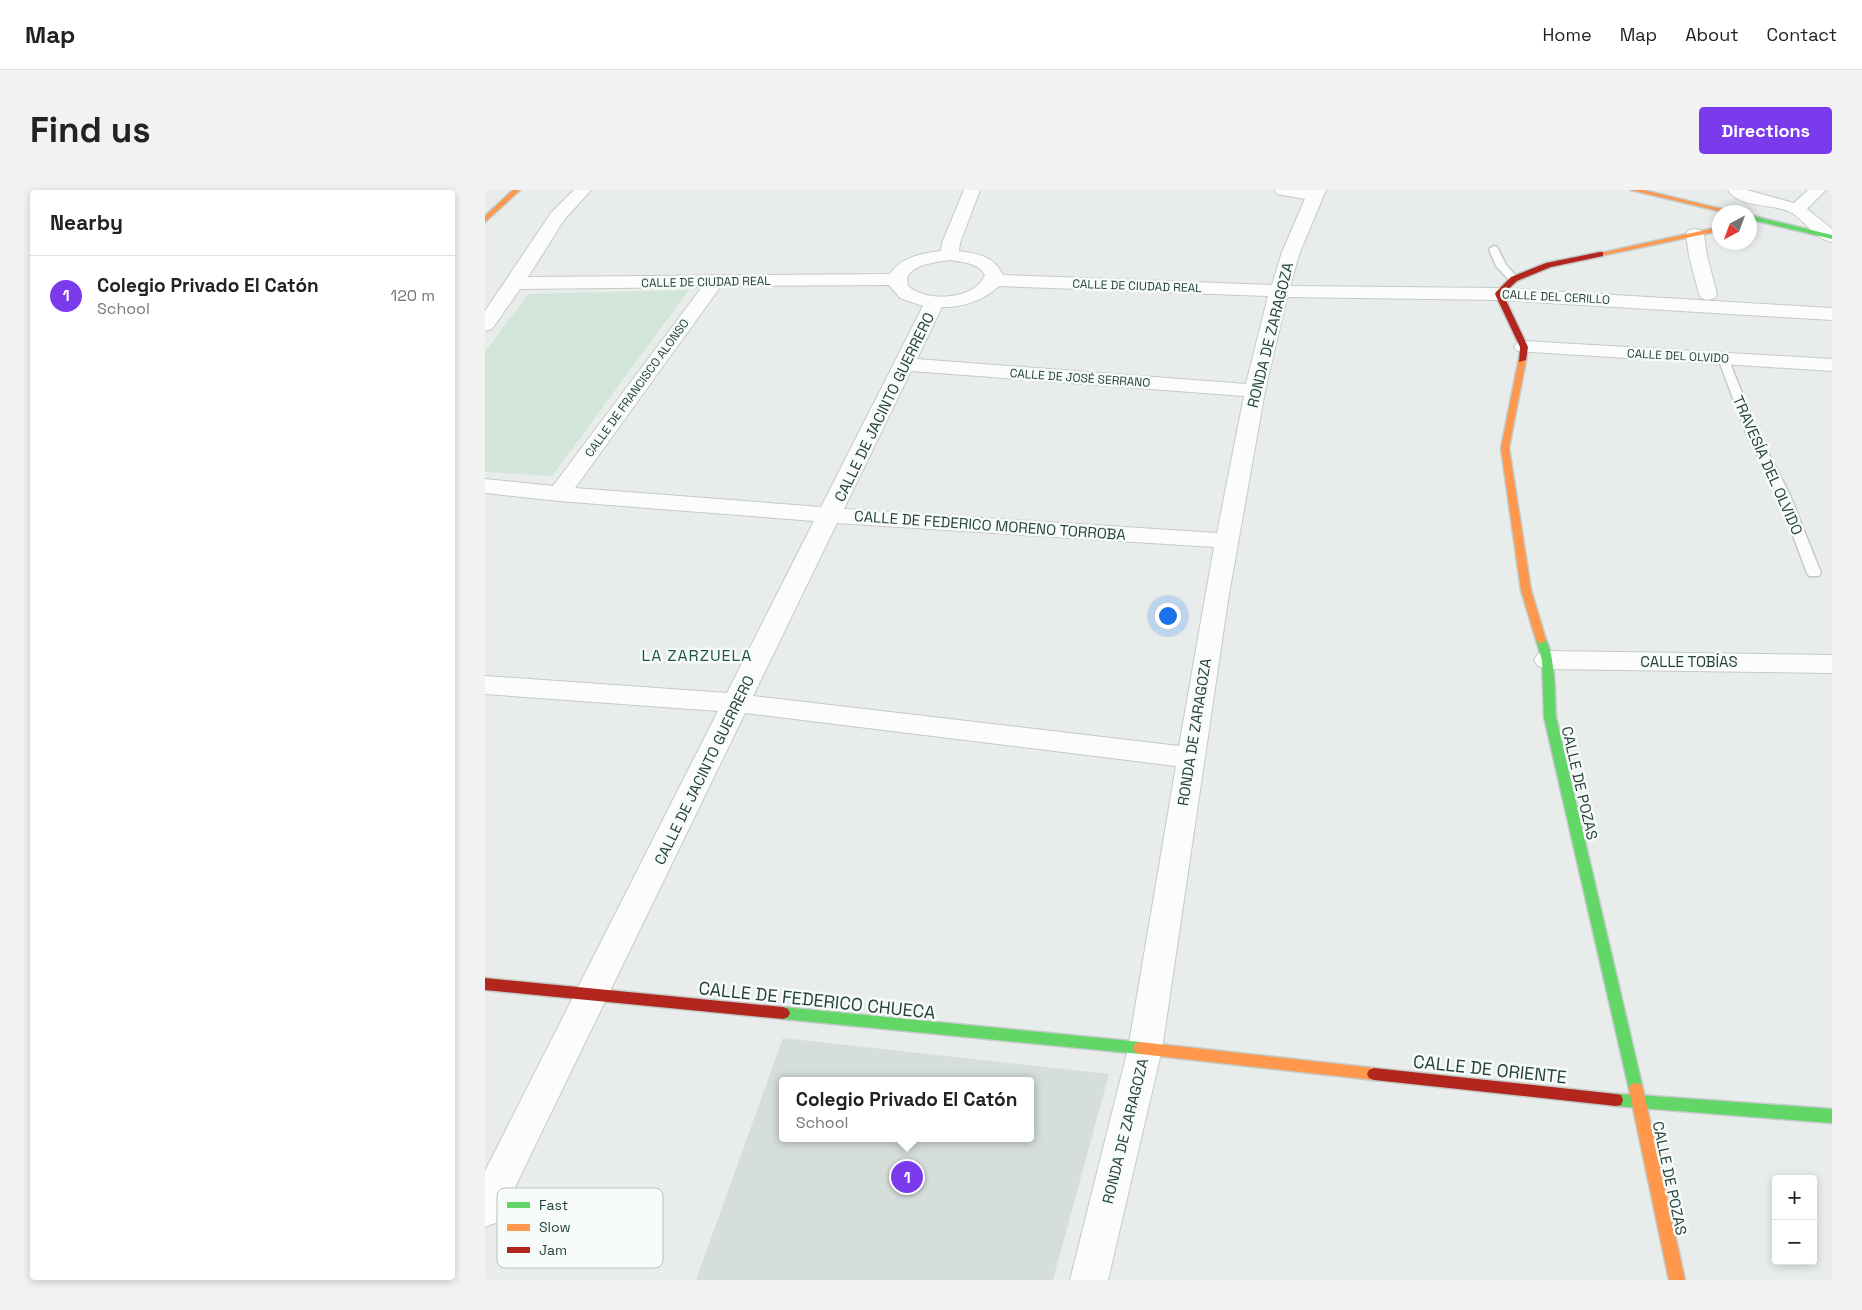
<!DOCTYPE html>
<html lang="en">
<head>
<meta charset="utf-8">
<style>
  :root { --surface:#fff; --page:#f2f2f2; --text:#222; --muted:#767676; --line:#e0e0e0; --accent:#7c3aed }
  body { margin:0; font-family:"Space Grotesk",sans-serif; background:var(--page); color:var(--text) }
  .controls { position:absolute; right:15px; bottom:15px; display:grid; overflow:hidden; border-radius:5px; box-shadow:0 2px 8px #0003 }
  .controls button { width:45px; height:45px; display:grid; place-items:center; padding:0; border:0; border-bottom:1px solid var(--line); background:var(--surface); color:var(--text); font:25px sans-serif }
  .compass { position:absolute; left:1227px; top:15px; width:45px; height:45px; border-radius:50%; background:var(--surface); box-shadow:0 2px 8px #0003; rotate:221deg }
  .you { position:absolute; left:682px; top:425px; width:18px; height:18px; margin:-12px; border:4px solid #fff; border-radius:50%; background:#1a73e8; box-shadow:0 0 0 8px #1a73e833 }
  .badge { display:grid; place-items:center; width:32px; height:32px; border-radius:50%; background:var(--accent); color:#fff; font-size:16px; font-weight:700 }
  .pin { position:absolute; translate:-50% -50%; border:2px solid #fff; box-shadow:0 1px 5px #0006 }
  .popup { position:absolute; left:294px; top:887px; width:255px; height:65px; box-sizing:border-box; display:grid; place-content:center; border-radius:5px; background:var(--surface); filter:drop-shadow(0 1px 4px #0005); font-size:16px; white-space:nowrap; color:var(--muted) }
  .popup b { font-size:19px; color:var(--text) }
  .popup::after { content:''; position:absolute; left:50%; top:100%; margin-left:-10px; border:10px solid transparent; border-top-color:var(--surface) }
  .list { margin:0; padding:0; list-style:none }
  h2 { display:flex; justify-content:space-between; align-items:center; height:65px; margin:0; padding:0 20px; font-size:21px }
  h2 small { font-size:16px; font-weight:400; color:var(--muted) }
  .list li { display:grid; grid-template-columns:32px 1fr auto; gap:15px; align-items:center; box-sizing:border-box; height:80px; padding:0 20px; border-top:1px solid var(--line) }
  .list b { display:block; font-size:19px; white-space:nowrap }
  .list p { margin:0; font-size:16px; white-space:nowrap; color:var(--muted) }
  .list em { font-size:16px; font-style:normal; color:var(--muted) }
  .map { position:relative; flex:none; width:1347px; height:1090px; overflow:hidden; border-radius:5px }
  header { display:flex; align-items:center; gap:30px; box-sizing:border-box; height:70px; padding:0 25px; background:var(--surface); border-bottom:1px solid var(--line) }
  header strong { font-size:24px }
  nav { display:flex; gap:28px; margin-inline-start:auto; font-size:18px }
  .intro { display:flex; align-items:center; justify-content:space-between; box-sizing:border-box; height:120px; padding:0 30px }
  h1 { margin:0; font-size:35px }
  .button { padding:12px 22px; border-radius:5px; background:var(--accent); color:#fff; font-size:18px; font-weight:700 }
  main { display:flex; gap:30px; padding:0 30px }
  aside { flex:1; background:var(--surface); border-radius:5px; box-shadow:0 2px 8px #0003 }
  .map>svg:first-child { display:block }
  .built { fill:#d6dedb; fill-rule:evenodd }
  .green { fill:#d1e6d8 }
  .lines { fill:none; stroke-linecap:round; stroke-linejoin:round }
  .lane-casing { stroke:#c5cac8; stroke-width:3 }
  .street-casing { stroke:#c5cac8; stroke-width:2 }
  .fast-casing { stroke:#c3cbc8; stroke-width:3 }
  .slow-casing { stroke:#c3cbc8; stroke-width:3 }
  .jam-casing { stroke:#c3cbc8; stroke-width:3 }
  .lane { fill:#fcfcfc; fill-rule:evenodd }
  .street { fill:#fcfcfc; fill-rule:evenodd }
  .fast { fill:#63d668; fill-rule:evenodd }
  .slow { fill:#ff974d; fill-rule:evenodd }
  .jam { fill:#b3261e; fill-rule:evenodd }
  .labels { text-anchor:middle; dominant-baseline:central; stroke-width:5; stroke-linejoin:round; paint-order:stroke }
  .far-street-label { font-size:12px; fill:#24423a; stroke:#f7fbf9 }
  .street-label { font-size:15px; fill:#24423a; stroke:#f7fbf9 }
  .neighbourhood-label { font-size:16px; letter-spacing:1px; fill:#1f5548; stroke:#f7fbf9 }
  .near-street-label { font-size:18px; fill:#24423a; stroke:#f7fbf9 }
  .key { fill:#f7fbf9; stroke:#b8c4c0; stroke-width:1 }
  .key-label { font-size:14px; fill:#24423a }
</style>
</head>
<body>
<header>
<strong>Map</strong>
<nav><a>Home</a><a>Map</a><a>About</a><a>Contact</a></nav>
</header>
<div class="intro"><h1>Find us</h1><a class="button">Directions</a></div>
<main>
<aside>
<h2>Nearby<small></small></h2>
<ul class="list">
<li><span class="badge">1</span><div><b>Colegio Privado El Catón</b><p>School</p></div><em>120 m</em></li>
</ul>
</aside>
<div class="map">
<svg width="1347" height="1090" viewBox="0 0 1347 1090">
  <rect width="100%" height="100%" fill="#e8edeb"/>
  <path class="built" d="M 298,848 L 624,884 L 568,1090 L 211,1090 ZM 298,891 L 546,891 L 546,948 L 298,948 Z"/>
  <path class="green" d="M 204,100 L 67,286 L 0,282 L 0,162 L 43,104 Z"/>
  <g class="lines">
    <g class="lane-casing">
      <path id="lane" d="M 1009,56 L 1012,57 L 1021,75 L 1034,89 L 1033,91 L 1025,91 L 1011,76 L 1004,59 Z
        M 1238,165 L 1243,168 L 1273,243 L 1304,303 L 1336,383 L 1334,386 L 1324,386 L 1322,383 L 1292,303 L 1261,243 L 1233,168 Z"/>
    </g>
    <g class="street-casing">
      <path id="street" d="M 89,0 L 106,0 L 79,30 L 43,87 L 405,84 C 415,67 439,63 456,61 L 457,53 L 479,0 L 495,0 L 475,53 L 474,61 C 493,64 509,66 518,85 L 787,95 L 797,62 L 820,9 L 792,4 L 790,0 L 841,0 L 815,62 L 805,96 L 1014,98 L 1347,118 L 1347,130 L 1014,110 L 802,107 L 780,201 L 743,410 L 677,859 L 623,1090 L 585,1090 L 643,859 L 691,576 L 260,523 L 13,1032 L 0,1037 L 0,981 L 233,521 L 0,504 L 0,486 L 242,503 L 329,331 L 74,311 L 0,303 L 0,289 L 68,296 L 217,97 L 35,99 L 7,139 L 0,141 L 0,121 L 66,23 ZM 465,70 C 477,72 494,73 500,85 C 490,110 442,113 423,96 L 422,88 C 428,74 451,72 465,70 ZM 404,95 L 415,108 L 438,116 L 336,317 L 90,298 L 236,96 ZM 514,96 L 783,106 L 761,194 L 432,169 L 457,117 C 476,118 500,110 514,96 ZM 426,181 L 759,206 L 732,343 L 359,319 ZM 352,333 L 729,357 L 694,556 L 268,506 Z
        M 1243,0 L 1262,0 L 1309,13 L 1323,0 L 1341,0 L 1322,19 L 1347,39 L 1347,52 C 1331,50 1320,31 1307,23 C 1288,12 1256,20 1243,0 Z
        M 1210,39 L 1216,40 L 1219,44 L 1222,66 L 1232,104 L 1230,108 L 1223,110 L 1216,108 L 1214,104 L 1204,66 L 1201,44 L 1204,40 Z
        M 1039,151 L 1347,169 L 1347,181 L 1032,161 L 1029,157 L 1032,153 Z
        M 1062,461 L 1347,465 L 1347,483 L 1062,479 L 1053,476 L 1049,470 L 1053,464 Z"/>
    </g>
    <g class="fast-casing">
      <path id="fast" d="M 1264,25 L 1347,45 L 1347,49 L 1264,29 Z
        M 1056,446 C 1071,451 1070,512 1071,527 L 1158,899 L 1156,904 L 1152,905 L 1347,919 L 1347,933 L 1131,916 L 1126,915 L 1124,910 L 1126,905 L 1131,904 L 1150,905 L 1146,904 L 1144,899 L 1059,527 L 1057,470 L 1051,450 Z
        M 298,817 L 655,852 L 660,854 L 662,858 L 660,862 L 655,864 L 298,829 L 293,827 L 291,823 L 293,819 Z"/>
    </g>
    <g class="slow-casing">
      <path id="slow" d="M 28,0 L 35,0 L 0,32 L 0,26 Z
        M 1146,0 L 1158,0 L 1249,22 L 1238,22 Z
        M 1234,37 L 1234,41 L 1115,66 L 1111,64 Z
        M 1034,168 L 1041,170 L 1024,258 L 1046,400 L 1061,450 L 1056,454 L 1051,450 L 1036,400 L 1016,258 Z
        M 655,852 L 889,878 L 894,880 L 896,884 L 894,888 L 889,890 L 655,864 L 650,862 L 648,858 L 650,854 Z
        M 1151,893 L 1156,894 L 1158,899 L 1200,1090 L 1184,1090 L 1144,899 L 1146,894 Z"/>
    </g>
    <g class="jam-casing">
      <path id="jam" d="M 1115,62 L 1118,62 L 1118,66 L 1066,77 L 1032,91 L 1018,104 L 1043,157 L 1041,170 L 1034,172 L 1035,157 L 1010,104 L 1011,102 L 1026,87 L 1061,73 Z
        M 0,788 L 298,817 L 303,819 L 305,823 L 303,827 L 298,829 L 0,800 Z
        M 889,878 L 1131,904 L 1136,905 L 1138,910 L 1136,915 L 1131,916 L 889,890 L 884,888 L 882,884 L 884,880 Z"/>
    </g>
    <use href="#lane" class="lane"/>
    <use href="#street" class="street"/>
    <use href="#fast" class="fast"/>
    <use href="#slow" class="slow"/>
    <use href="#jam" class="jam"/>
  </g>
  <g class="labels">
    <g class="far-street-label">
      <text transform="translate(221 92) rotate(-1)">CALLE DE CIUDAD REAL</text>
      <text transform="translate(652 96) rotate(2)">CALLE DE CIUDAD REAL</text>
      <text transform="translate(1071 107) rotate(3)">CALLE DEL CERILLO</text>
      <text transform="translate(1193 166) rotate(3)">CALLE DEL OLVIDO</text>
      <text transform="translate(595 188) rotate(4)">CALLE DE JOSÉ SERRANO</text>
      <text transform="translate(152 198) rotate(-54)">CALLE DE FRANCISCO ALONSO</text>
    </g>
    <g class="street-label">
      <text transform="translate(785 145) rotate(-76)">RONDA DE ZARAGOZA</text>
      <text transform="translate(399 217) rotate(-64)">CALLE DE JACINTO GUERRERO</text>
      <text transform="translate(1283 275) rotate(66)">TRAVESÍA DEL OLVIDO</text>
      <text transform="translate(505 335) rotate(4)">CALLE DE FEDERICO MORENO TORROBA</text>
      <text x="1204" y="471">CALLE TOBÍAS</text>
      <text transform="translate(709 542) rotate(-81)">RONDA DE ZARAGOZA</text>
      <text transform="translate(219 580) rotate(-64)">CALLE DE JACINTO GUERRERO</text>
      <text transform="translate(1095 593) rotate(77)">CALLE DE POZAS</text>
      <text transform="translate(640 941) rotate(-76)">RONDA DE ZARAGOZA</text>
      <text transform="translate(1185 988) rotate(78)">CALLE DE POZAS</text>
    </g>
    <g class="neighbourhood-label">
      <text x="212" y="465">LA ZARZUELA</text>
    </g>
    <g class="near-street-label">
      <text transform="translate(332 810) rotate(6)">CALLE DE FEDERICO CHUECA</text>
      <text transform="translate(1005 879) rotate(6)">CALLE DE ORIENTE</text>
    </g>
  </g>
  <rect x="12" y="998" width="166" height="80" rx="8" class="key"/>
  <rect x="22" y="1012" width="23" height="6" fill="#63d668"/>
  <rect x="22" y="1034" width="23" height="7" fill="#ff974d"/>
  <rect x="22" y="1057" width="23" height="6" fill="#b3261e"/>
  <g class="key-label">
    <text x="54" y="1020">Fast</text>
    <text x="54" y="1042">Slow</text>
    <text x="54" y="1065">Jam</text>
  </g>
</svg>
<div class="controls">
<button>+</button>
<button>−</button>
</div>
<svg class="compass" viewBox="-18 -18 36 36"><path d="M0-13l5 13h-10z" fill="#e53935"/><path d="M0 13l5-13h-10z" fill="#767676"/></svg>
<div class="you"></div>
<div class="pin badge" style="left:422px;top:987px">1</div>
<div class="popup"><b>Colegio Privado El Catón</b>School</div>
</div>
</main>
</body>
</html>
